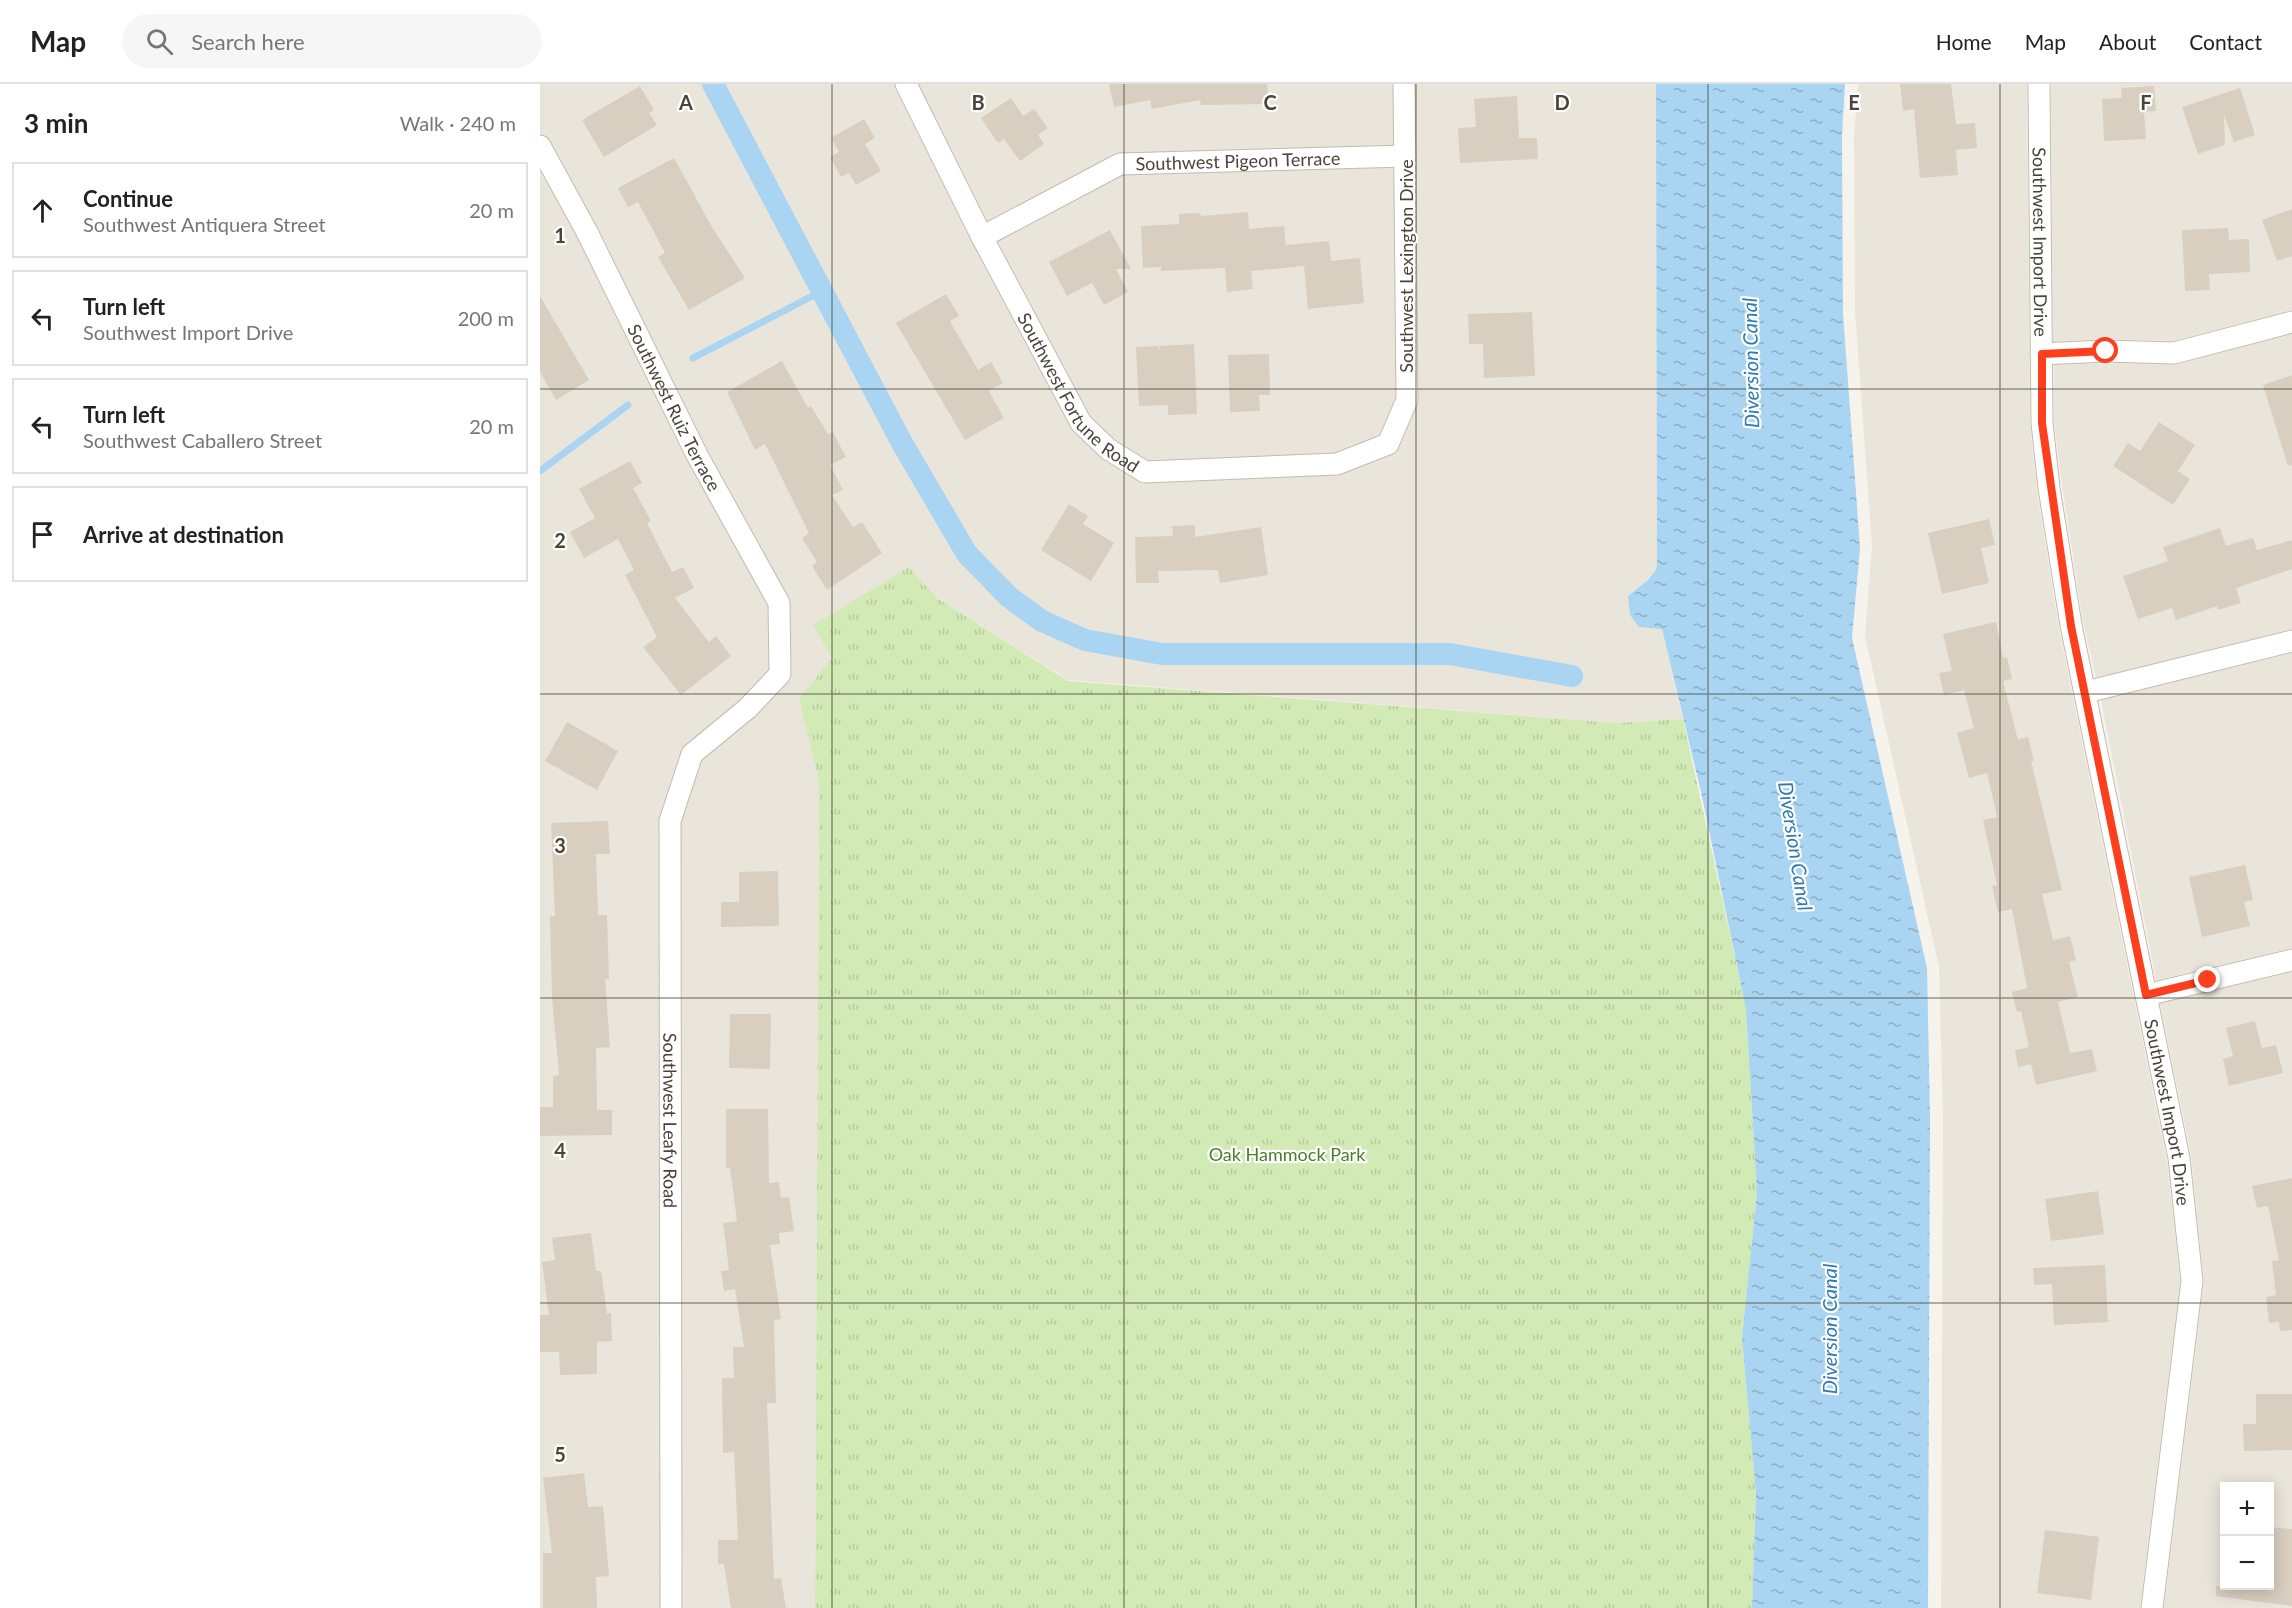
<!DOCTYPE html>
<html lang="en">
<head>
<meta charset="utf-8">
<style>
  :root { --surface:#fff; --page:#f6f6f6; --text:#222; --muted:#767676; --line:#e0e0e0 }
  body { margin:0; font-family:Lato,sans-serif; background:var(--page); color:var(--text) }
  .controls { position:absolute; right:18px; bottom:18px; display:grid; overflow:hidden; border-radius:0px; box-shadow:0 3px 15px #0003 }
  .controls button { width:54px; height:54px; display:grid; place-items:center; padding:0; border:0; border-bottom:2px solid var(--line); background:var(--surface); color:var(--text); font:30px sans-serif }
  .stop { position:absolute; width:18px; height:18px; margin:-14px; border:4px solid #fc3f1d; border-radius:50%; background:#fff }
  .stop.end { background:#fc3f1d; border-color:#fff; box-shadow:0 2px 6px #0008 }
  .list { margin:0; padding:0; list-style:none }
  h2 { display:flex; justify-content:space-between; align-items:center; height:78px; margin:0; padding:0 24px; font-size:26px }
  h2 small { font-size:20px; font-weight:400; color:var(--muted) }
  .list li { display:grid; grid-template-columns:39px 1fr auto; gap:18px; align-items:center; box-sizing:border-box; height:96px; margin:0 12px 12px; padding:0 12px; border:2px solid var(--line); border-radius:0px }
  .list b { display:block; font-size:22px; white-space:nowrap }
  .list p { margin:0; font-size:20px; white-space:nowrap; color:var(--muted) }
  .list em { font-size:20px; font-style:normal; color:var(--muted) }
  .icon { flex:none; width:33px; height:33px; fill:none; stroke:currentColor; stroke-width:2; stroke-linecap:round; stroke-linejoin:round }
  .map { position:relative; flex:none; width:1752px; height:1524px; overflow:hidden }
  header { display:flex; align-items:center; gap:36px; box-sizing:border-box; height:84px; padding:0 30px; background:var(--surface); border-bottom:2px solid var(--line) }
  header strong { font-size:28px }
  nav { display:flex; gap:33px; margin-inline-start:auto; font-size:21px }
  .search { width:420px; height:54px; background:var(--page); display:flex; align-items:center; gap:15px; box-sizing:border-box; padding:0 21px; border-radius:33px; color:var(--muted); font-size:22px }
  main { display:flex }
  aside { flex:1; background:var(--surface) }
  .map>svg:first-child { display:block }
  .residential { fill:#eae5da; fill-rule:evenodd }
  .park { fill:url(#park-tufts) }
  .water { fill:url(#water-ripples) }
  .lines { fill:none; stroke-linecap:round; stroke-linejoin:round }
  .stream { stroke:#a9d4f2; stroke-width:7 }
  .canal { stroke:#a9d4f2; stroke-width:22 }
  .building { fill:#d8cfc1 }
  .minor-casing { stroke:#c2bbae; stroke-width:23 }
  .minor { stroke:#fff; stroke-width:21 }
  .route { stroke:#fc3f1d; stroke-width:8 }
  .grid { fill:none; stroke:#4b4439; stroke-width:1.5; stroke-opacity:0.55 }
  .labels { text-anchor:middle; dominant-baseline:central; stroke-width:4.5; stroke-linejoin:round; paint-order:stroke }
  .street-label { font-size:18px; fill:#4b4439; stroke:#fff }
  .park-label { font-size:18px; fill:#4a7f2a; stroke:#fff }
  .water-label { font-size:20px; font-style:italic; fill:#2e7ab2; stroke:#fff }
  .grid-label { font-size:20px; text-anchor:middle; font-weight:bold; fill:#4b4439; stroke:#fff; stroke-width:4.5; stroke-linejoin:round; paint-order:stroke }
</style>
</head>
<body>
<header>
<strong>Map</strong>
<div class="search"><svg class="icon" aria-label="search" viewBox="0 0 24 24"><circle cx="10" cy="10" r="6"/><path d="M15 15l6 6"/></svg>Search here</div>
<nav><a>Home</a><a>Map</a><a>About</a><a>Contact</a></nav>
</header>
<main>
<aside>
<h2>3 min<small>Walk · 240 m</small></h2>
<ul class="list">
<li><svg class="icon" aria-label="ahead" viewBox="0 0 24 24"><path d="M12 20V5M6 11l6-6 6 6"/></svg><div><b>Continue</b><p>Southwest Antiquera Street</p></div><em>20 m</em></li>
<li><svg class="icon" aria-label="left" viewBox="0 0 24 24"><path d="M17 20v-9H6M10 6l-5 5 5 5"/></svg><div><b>Turn left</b><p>Southwest Import Drive</p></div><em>200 m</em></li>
<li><svg class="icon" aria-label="left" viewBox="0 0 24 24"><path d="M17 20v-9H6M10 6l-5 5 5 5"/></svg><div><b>Turn left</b><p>Southwest Caballero Street</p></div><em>20 m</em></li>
<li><svg class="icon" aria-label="arrive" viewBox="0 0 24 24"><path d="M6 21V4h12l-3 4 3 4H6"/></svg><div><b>Arrive at destination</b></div></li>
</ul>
</aside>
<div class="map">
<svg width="1752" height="1524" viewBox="0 0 1752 1524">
  <defs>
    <pattern id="park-tufts" width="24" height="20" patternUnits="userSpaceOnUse" patternTransform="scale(1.5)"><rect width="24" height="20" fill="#d2eab5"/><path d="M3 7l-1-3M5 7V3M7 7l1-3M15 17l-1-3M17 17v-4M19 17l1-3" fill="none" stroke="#b6ca9c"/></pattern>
    <pattern id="water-ripples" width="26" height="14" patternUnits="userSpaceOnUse" patternTransform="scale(1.5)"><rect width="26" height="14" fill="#a9d4f2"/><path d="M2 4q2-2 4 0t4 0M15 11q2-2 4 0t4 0" fill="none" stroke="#8caec5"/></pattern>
  </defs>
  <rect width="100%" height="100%" fill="#f6f3ec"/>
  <path class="residential" d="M 0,0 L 1116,0 L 1117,484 L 1109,495 L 1088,512 L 1122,545 L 1143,635 L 1077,639 L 528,596 L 397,514 L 369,483 L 274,541 L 293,574 L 259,615 L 279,697 L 275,1524 L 0,1524 Z
    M 1318,0 L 1487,0 L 1490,340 L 1497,407 L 1519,545 L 1627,1077 L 1640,1198 L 1600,1524 L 1401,1524 L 1403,1033 L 1399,883 L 1325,552 L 1332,462 L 1315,228 L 1314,51 Z
    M 1511,0 L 1752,0 L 1752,226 L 1634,257 L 1568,255 L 1513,258 Z
    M 1752,250 L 1752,545 L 1556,594 L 1543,538 L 1522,401 L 1514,337 L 1514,281 L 1565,279 L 1636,280 Z
    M 1752,569 L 1752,864 L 1616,896 L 1561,616 Z
    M 1752,888 L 1752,1524 L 1624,1524 L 1664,1197 L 1651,1070 L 1620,919 ZM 1684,1402 L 1730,1402 L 1730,1502 L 1684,1502 Z"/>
  <path class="park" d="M 369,483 L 397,514 L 528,597 L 1077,639 L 1143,635 L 1206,924 L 1217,1108 L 1202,1254 L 1216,1410 L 1212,1524 L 275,1524 L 279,697 L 259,615 L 292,574 L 273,541 Z"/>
  <path class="water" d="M 1116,0 L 1305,0 L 1302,52 L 1303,229 L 1320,464 L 1312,554 L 1387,884 L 1390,1035 L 1388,1524 L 1212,1524 L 1216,1410 L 1202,1254 L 1217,1108 L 1206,925 L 1161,708 L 1122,545 L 1099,543 L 1090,531 L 1088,512 L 1109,495 L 1117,484 Z"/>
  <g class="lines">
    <path class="stream" d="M 153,274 L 282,207
      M 0,387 L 88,321"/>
    <path class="canal" d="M 173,0 L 362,359 L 427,470 L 469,513 L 502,537 L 545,556 L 622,570 L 910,570 L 1032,592"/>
  </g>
  <path class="building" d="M 569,0 L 727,0 L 729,20 L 661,21 L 660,16 L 612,25 L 610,16 L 574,23 Z
    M 1360,0 L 1411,0 L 1416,40 L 1435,39 L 1437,64 L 1416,66 L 1418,91 L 1380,94 L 1374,25 L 1363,27 Z
    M 100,2 L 114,26 L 109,29 L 117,41 L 64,73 L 42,36 Z
    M 1614,2 L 1616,27 L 1604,28 L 1606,55 L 1564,57 L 1562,15 L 1582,14 L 1581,4 Z
    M 1700,4 L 1715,51 L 1694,58 L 1684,31 L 1685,61 L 1658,70 L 1642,23 Z
    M 977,12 L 979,54 L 997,54 L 998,75 L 920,79 L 918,44 L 936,43 L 934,15 Z
    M 471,14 L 483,32 L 494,25 L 508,44 L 498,51 L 504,60 L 480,77 L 464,55 L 458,59 L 441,34 Z
    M 324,35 L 335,54 L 325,60 L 341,87 L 316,101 L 309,89 L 301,93 L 290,73 L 299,68 L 291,54 Z
    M 134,74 L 172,143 L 205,194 L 149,226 L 118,173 L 125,169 L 98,118 L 88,123 L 78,104 Z
    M 1752,125 L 1752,172 L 1737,177 L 1722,136 Z
    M 708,128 L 709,145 L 744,142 L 746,161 L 789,157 L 791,177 L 820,174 L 824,219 L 768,225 L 764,182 L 711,187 L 713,205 L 687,208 L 685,184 L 621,187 L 621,183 L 603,184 L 601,142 L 639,140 L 639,130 L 660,129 L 661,132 Z
    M 1688,144 L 1689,156 L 1709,155 L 1710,188 L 1669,190 L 1670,206 L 1645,207 L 1642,146 Z
    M 570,146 L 591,185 L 576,185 L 588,208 L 564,221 L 552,199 L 527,212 L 509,178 Z
    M 406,210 L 419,232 L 410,237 L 438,286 L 451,278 L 463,299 L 449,307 L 464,334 L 425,356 L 356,239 Z
    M 0,212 L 49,296 L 16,316 L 0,288 Z
    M 992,228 L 995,292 L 944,294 L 943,260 L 929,260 L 928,230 Z
    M 654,260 L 657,330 L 628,331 L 628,321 L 599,322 L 596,263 L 618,262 L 620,265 L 620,262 Z
    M 729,270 L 730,311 L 719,311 L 720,327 L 690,328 L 688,271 Z
    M 242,277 L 268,324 L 271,322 L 288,350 L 293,348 L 306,373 L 290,381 L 303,406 L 292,411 L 313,443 L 322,438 L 342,469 L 287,506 L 272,482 L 277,478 L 262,454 L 269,449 L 225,360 L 215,366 L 187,308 Z
    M 1752,291 L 1752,381 L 1748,382 L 1723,301 Z
    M 1619,338 L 1655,361 L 1638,387 L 1650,395 L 1633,421 L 1573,382 L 1588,359 L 1600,367 Z
    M 90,377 L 102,399 L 93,404 L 111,437 L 107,439 L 132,488 L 143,483 L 154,504 L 135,514 L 169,558 L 176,552 L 191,572 L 141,611 L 103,563 L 117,553 L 85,491 L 94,486 L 78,455 L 44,474 L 30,448 L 55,434 L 39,405 Z
    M 529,420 L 548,432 L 543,440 L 574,459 L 551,497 L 501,466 Z
    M 1449,435 L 1455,461 L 1441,464 L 1449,499 L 1402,510 L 1388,449 Z
    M 655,441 L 655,453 L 721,443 L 728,491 L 680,499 L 678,486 L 618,487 L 619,499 L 596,499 L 595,453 L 633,452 L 632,442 Z
    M 1680,444 L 1686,462 L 1713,454 L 1717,466 L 1752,456 L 1752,485 L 1696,504 L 1701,519 L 1678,526 L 1677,522 L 1636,536 L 1632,524 L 1598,535 L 1583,492 L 1628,477 L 1623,463 Z
    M 1456,538 L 1463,574 L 1467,573 L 1472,595 L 1463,597 L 1478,656 L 1488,653 L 1494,677 L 1491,677 L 1522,806 L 1502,810 L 1513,856 L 1530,852 L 1536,876 L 1529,878 L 1538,913 L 1518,918 L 1530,969 L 1552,965 L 1557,987 L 1496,1001 L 1491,980 L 1478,983 L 1475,966 L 1489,963 L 1481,927 L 1477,928 L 1472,908 L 1487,904 L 1472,825 L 1458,828 L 1452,802 L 1457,801 L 1443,736 L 1457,733 L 1447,689 L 1429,694 L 1417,649 L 1434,644 L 1424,606 L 1404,611 L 1399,589 L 1412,587 L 1403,550 Z
    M 27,638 L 78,667 L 57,706 L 5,677 Z
    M 68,737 L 70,770 L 56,770 L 58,831 L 67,831 L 69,895 L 65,895 L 70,963 L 56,964 L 57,1026 L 72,1026 L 72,1051 L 0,1052 L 0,1023 L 13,1023 L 13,992 L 19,991 L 12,914 L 10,832 L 15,832 L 11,739 Z
    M 1705,781 L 1713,816 L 1704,818 L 1710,842 L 1662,853 L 1649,793 Z
    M 238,787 L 239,842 L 181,843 L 181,818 L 199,818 L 199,788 Z
    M 190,930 L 231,930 L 230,985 L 189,984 Z
    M 1715,937 L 1722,964 L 1736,961 L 1743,989 L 1689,1002 L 1683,975 L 1693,972 L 1686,944 Z
    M 186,1025 L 228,1025 L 229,1099 L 239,1098 L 241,1114 L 249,1113 L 254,1147 L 239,1149 L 240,1160 L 230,1161 L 241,1235 L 234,1236 L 236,1319 L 227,1319 L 234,1495 L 241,1494 L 246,1524 L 191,1524 L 184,1480 L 178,1480 L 178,1456 L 198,1456 L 194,1368 L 183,1369 L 182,1294 L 194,1294 L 193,1263 L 204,1263 L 195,1205 L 184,1207 L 181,1187 L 189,1186 L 183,1139 L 197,1137 L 190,1084 L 186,1084 Z
    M 1752,1094 L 1752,1246 L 1740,1247 L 1739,1238 L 1729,1239 L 1726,1213 L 1736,1211 L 1732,1177 L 1739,1176 L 1728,1122 L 1717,1124 L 1712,1102 Z
    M 1558,1107 L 1564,1150 L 1511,1157 L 1505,1115 Z
    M 51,1149 L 56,1187 L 61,1187 L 67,1230 L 71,1229 L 72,1257 L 57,1258 L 57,1290 L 20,1291 L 19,1268 L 0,1268 L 0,1231 L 9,1231 L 2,1178 L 15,1176 L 12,1154 Z
    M 1565,1181 L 1568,1238 L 1514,1241 L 1512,1200 L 1494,1201 L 1493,1184 Z
    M 1716,1310 L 1752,1310 L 1752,1366 L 1704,1367 L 1703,1340 L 1716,1340 Z
    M 44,1389 L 48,1423 L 63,1422 L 69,1492 L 56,1493 L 57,1524 L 3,1524 L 3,1469 L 12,1469 L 3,1394 Z
    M 1730,1443 L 1752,1445 L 1752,1522 L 1676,1512 L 1676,1502 L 1730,1502 Z
    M 1505,1446 L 1559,1453 L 1551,1516 L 1497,1509 Z"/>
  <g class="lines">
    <g class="minor-casing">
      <g id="minor">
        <path id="s1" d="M 366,0 L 442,153 L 541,339 L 568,365 L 605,388 L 797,380 L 848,360 L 867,316 L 864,0"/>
        <path id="s2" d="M 1499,0 L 1502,339 L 1509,404 L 1531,541 L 1639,1074 L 1652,1197 L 1612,1524"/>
        <path id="s3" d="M 0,62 L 47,148 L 157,371 L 239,519 L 240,590 L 208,624 L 152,670 L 130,737 L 131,1524"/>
        <path id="s4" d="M 442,153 L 580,80 L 865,72"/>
        <path d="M 1501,270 L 1566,267 L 1634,269 L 1752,238"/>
        <path d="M 1546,608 L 1752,557"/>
        <path d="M 1606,911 L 1752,876"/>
      </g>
    </g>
    <use href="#minor" class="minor"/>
  </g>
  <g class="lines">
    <path class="route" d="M 1566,267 L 1502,270 L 1502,339 L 1531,542 L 1606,911 L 1668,896"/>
  </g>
  <path class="grid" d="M 292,0 L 292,1524M 584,0 L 584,1524M 876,0 L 876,1524M 1168,0 L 1168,1524M 1460,0 L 1460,1524M 0,305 L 1752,305M 0,610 L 1752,610M 0,914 L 1752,914M 0,1219 L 1752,1219"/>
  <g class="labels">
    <g class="street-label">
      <text stroke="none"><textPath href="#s4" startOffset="274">Southwest Pigeon Terrace</textPath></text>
      <text stroke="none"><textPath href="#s2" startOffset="158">Southwest Import Drive</textPath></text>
      <text transform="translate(866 182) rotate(-90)">Southwest Lexington Drive</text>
      <text stroke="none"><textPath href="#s1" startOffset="356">Southwest Fortune Road</textPath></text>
      <text stroke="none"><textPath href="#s3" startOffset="294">Southwest Ruiz Terrace</textPath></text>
      <text stroke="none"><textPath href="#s2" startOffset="1040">Southwest Import Drive</textPath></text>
      <text stroke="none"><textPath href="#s3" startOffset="1076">Southwest Leafy Road</textPath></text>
    </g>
    <g class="park-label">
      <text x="747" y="1070">Oak Hammock Park</text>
    </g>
    <g class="water-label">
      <text transform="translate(1210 279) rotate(-91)">Diversion Canal</text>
      <text transform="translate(1256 762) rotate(81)">Diversion Canal</text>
      <text transform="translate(1289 1245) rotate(-90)">Diversion Canal</text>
    </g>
  </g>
  <g class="grid-label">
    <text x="146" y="26">A</text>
    <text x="438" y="26">B</text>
    <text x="730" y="26">C</text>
    <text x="1022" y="26">D</text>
    <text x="1314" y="26">E</text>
    <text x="1606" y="26">F</text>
    <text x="20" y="159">1</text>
    <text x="20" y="464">2</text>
    <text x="20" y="769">3</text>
    <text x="20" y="1074">4</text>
    <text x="20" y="1378">5</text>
  </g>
</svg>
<div class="controls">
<button>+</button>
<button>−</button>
</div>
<div class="stop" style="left:1566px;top:267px"></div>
<div class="stop end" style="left:1668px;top:896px"></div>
</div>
</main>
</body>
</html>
